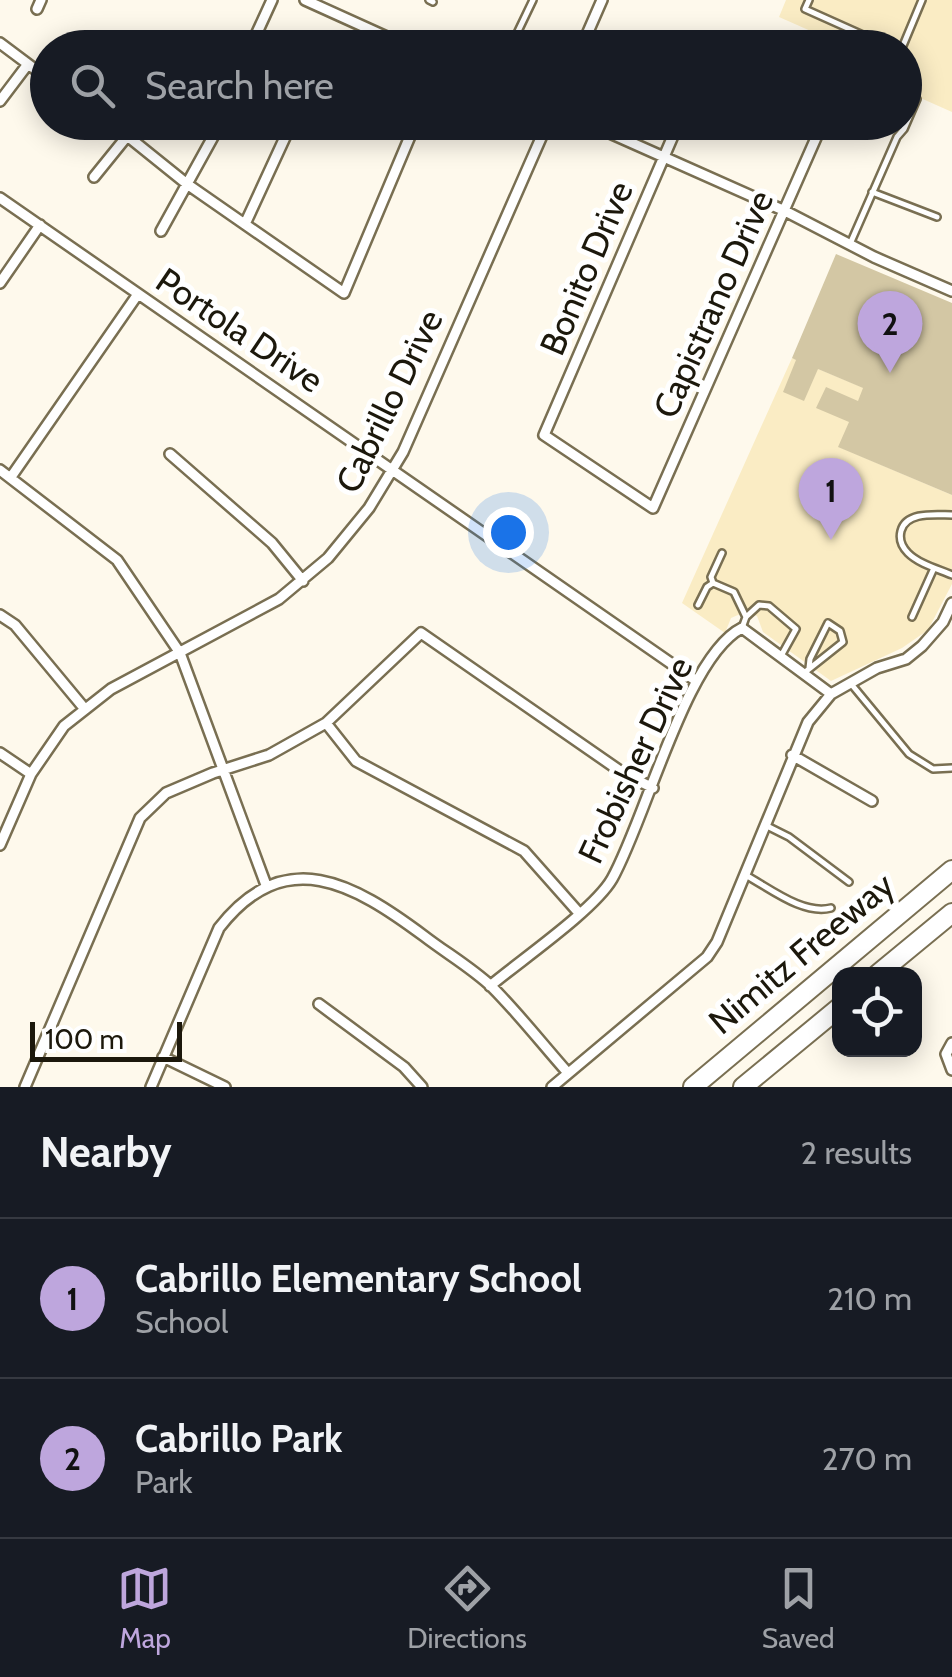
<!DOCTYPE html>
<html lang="en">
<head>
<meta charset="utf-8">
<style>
  :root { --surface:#171b24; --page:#20242c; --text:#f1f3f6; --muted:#9ea1a6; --line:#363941; --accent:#bea6dd }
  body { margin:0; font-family:Cabin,sans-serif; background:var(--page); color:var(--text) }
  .controls { position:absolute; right:30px; bottom:30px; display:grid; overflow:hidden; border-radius:20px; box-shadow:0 5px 25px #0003 }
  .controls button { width:90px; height:90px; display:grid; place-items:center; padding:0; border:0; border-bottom:2px solid var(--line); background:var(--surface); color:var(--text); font:50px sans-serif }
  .scale { position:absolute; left:30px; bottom:25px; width:152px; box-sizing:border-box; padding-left:10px; border:5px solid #1c180c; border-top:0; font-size:28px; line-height:35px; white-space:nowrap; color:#1c180c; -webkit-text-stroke:8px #fff; paint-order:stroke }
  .you { position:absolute; left:508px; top:532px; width:35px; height:35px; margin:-25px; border:8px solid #fff; border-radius:50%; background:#1a73e8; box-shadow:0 0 0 15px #1a73e833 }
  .badge { display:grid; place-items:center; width:65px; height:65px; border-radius:50%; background:var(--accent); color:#111; font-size:32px; font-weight:700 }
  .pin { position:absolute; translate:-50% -82px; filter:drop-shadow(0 2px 5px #0008) }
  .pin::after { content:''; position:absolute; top:52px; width:35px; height:30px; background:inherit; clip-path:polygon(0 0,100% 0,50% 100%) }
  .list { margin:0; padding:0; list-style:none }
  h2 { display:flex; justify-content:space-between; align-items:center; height:130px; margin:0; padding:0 40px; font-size:42px }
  h2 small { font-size:32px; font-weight:400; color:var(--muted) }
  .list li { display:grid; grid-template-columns:65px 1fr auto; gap:30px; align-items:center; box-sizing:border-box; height:160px; padding:0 40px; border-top:2px solid var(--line) }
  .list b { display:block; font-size:38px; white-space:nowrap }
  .list p { margin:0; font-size:32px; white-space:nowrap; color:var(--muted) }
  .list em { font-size:32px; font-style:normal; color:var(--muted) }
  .icon { flex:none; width:55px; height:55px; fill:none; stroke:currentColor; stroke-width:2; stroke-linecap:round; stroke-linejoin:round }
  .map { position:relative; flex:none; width:952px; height:1087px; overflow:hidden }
  .search { position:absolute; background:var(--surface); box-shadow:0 5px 25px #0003; left:30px; right:30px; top:30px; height:110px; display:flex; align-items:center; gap:25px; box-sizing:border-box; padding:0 35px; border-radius:55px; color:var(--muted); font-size:38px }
  .sheet { height:450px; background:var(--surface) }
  nav { display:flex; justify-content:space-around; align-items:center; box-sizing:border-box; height:140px; border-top:2px solid var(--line); background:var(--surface); font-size:28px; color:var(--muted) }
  nav a { display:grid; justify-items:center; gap:5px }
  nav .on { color:var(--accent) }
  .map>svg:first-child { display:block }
  .built { fill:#faecc4 }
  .green { fill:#d3c7a4 }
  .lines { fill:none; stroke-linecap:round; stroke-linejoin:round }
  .service-casing { stroke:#796f52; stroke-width:10 }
  .minor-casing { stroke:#796f52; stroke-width:14 }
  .motorway-casing { stroke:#796f52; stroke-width:22 }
  .service { stroke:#fff; stroke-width:5 }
  .minor { stroke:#fff; stroke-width:9 }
  .motorway { stroke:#fff; stroke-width:18 }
  .labels { text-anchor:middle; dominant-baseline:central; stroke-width:10; stroke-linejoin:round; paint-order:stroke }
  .street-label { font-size:35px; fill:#1c180c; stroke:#fff }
</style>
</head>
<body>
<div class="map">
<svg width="952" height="1087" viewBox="0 0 952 1087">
  <rect width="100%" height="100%" fill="#fef9ec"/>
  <path class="built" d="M 786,0 L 952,0 L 952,112 L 907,92 L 913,78 L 905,73 L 904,48 L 847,47 L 779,17 Z
    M 792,358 L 864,388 L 839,447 L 952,495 L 952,584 L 928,630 L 902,648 L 831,681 L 763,632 L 757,616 L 745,612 L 731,618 L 725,633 L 682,603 Z"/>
  <path class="green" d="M 836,254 L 952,303 L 952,495 L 838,447 L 849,422 L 816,408 L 826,387 L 858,401 L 863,388 L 818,369 L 804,401 L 783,392 L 796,360 L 792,358 Z"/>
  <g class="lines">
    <g class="service-casing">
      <path id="service" d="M 429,0 L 433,2
        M 809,0 L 805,9 L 892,48
        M 510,48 L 533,0
        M 902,48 L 922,0
        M 872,192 L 937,217
        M 850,244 L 897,137 L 904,129 L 917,99
        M 952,515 C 936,515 906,511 901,531 C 899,539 902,547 908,553 C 919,564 938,569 952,575
        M 713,583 L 711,577 L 722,553
        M 698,605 L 707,587 L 713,583 L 734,592 L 746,617
        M 912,617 L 934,568
        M 742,628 L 746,617 L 759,605 L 769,606 L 796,629 L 781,656
        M 804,673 L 843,642 L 840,631 L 828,623 L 810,659 L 809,668
        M 852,685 L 909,754 L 933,769 L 952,768
        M 767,826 L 789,837 L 849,882
        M 747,876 C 771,889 803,915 831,908"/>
    </g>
    <g class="minor-casing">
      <path id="minor" d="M 305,0 L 411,48
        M 37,9 L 41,0
        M 0,43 L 48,79
        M 250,48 L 272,0
        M 581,48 L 602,0
        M 0,101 L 28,64
        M 110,122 L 187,184 L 344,293 L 416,122
        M 585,122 L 785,211 L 874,257 L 952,291
        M 679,122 L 544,435 L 653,508 L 823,122
        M 94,177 L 128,135
        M 0,198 L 695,680
        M 245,224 L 287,133
        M 161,231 L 214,135
        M 0,283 L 40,225
        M 170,454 L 272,543 L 303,581
        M 0,470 L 117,560 L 180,653 L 266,885
        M 11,477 L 138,294
        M 0,615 L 15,625 L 84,708
        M 326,723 L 356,761 L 524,851 L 579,913
        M 0,753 L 31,774
        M 792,755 L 872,801
        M 0,845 L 31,774 L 64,726 L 111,689 L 279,599 L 328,558 L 369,508 L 403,452 L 548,122
        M 490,986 C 521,960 594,910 612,879 C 646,819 686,656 742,628 L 831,694
        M 319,1004 L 404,1067 L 422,1087
        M 952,1043 L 946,1054 L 952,1070
        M 163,1057 L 225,1087
        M 25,1087 L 140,818 L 166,793 L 213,773 L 269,755 L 326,723 L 421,633 L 623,773 L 653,788
        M 151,1087 L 219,928 C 285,843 354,884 424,936 C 446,953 472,968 492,987 C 519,1014 543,1045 568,1073
        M 552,1087 L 707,957 L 717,942 L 808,722 L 831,694 L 877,668 L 906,659 L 922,646 L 943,622 L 952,603"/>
    </g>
    <g class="motorway-casing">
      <path id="motorway" d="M 878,974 L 952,913
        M 693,1087 L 952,870
        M 743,1087 L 840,1007"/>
    </g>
    <use href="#service" class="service"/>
    <use href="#minor" class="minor"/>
    <use href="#motorway" class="motorway"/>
  </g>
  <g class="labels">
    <g class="street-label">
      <text transform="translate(586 268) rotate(-67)">Bonito Drive</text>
      <text transform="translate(713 304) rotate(-66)">Capistrano Drive</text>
      <text transform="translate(240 330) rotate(34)">Portola Drive</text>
      <text transform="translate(389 401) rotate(-64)">Cabrillo Drive</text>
      <text transform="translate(635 760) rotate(-65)">Frobisher Drive</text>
      <text transform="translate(801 953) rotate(-40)">Nimitz Freeway</text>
    </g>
  </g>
</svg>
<div class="controls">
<button><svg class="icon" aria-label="locate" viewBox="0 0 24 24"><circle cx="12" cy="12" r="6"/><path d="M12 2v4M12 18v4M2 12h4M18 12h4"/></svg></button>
</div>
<div class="scale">100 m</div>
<div class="you"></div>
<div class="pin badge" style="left:831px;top:540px">1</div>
<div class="pin badge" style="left:890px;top:373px">2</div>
<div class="search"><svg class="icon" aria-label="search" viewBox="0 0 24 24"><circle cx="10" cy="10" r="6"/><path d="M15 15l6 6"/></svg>Search here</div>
</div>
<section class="sheet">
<h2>Nearby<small>2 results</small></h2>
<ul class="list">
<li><span class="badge">1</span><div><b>Cabrillo Elementary School</b><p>School</p></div><em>210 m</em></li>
<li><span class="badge">2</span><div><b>Cabrillo Park</b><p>Park</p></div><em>270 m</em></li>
</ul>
</section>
<nav>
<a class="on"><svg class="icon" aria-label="map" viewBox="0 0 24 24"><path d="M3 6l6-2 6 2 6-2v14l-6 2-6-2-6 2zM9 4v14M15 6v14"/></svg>Map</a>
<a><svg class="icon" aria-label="directions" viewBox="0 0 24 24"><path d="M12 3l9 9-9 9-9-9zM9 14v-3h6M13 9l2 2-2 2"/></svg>Directions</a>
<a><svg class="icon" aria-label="saved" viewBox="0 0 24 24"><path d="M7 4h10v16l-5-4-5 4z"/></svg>Saved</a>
</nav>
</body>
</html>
